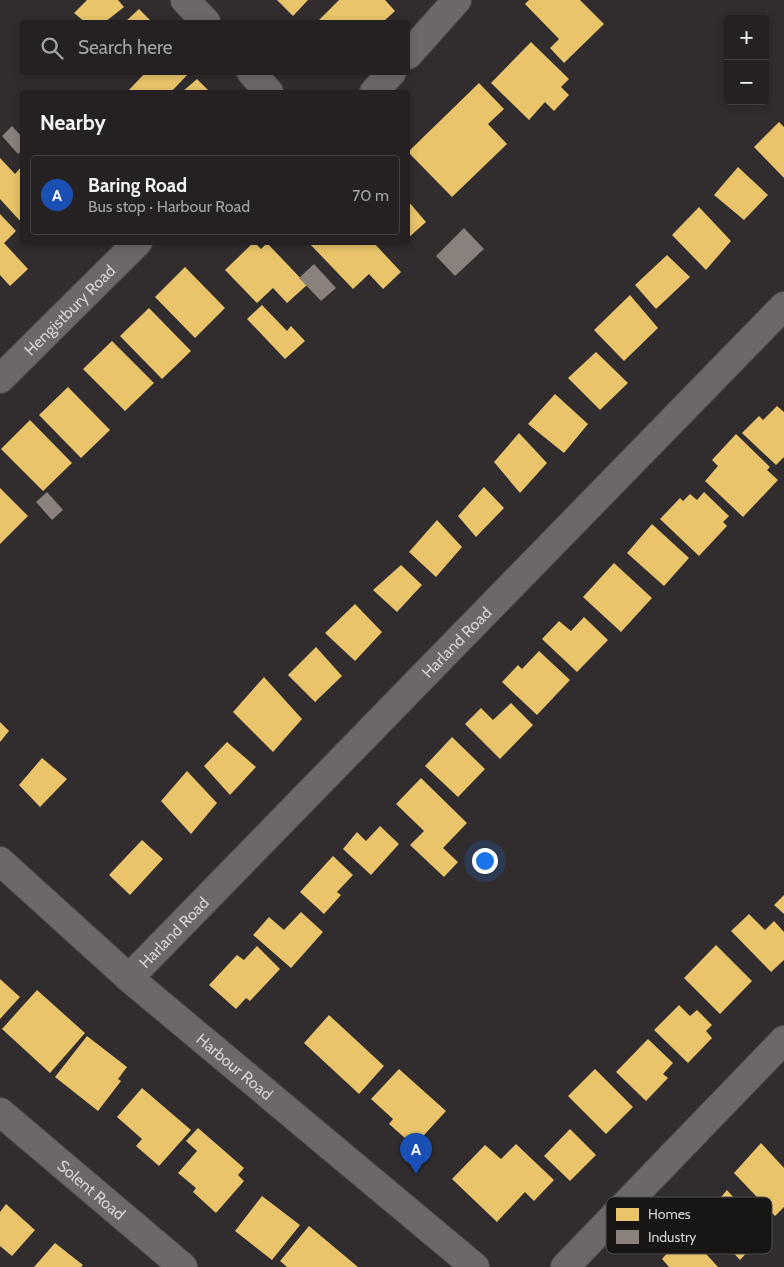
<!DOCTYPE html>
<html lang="en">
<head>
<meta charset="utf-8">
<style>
  :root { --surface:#252122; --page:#2d292a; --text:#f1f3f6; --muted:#a3a3a5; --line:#423e40; --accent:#8c9099 }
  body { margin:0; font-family:Cabin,sans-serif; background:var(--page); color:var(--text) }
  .controls { position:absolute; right:15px; top:15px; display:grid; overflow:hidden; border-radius:5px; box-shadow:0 2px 8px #0003 }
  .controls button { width:45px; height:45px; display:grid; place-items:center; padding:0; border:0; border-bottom:1px solid var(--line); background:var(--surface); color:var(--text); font:25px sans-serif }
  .you { position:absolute; left:484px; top:860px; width:18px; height:18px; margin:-12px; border:4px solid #fff; border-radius:50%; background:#1a73e8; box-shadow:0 0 0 8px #1a73e833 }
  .badge { display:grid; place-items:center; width:32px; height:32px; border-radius:50%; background:var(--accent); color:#fff; font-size:16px; font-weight:700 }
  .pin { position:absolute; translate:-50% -41px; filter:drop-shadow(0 1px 2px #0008) }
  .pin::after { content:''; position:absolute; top:26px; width:18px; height:15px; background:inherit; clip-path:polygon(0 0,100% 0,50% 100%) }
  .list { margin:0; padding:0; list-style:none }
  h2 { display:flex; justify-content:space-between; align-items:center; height:65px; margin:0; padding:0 20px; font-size:21px }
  h2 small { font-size:16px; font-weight:400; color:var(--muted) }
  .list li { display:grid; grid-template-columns:32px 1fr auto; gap:15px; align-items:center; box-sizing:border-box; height:80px; margin:0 10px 10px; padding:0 10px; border:1px solid var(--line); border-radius:5px }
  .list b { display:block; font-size:19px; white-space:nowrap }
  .list p { margin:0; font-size:16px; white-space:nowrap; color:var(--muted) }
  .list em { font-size:16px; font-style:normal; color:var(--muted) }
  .icon { flex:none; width:28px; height:28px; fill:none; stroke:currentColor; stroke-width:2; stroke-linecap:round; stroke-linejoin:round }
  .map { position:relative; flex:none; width:784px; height:1267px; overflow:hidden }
  .search { position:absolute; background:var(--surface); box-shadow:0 2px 8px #0003; left:20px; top:20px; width:390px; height:55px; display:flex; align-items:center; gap:12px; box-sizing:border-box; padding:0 18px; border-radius:5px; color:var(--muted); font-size:19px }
  .panel { position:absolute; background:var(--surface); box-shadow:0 2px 8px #0003; left:20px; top:90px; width:390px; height:155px; border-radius:5px }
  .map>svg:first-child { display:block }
  .homes { fill:#e9c46a }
  .industry { fill:#8a817c }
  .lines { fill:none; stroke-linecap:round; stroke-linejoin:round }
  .street-casing { stroke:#4e4b4b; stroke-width:30 }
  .street { stroke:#6c6868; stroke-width:28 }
  .labels { text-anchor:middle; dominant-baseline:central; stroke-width:5; stroke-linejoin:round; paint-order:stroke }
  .street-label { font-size:16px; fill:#d6d2d2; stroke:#181515 }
  .key { fill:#181515; stroke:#514e4e; stroke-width:1 }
  .key-label { font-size:14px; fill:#d6d2d2 }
</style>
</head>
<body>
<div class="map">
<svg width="784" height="1267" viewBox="0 0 784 1267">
  <rect width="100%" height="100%" fill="#312c2d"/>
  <path class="homes" d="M 87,0 L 118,0 L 124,7 L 105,22 L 85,22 L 74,13 Z
    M 277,0 L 308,0 L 293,16 Z
    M 339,0 L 385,0 L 395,11 L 383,22 L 317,22 Z
    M 529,0 L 580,0 L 604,24 L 564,63 L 550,48 L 559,39 L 525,4 Z
    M 139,9 L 152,22 L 125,22 Z
    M 531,42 L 569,79 L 561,87 L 569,95 L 554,111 L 545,102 L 529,120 L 491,83 Z
    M 146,72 L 190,72 L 171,92 L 127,92 Z
    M 197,79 L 210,92 L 182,92 Z
    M 479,83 L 504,109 L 488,124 L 507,144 L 452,197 L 408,152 Z
    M 779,122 L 784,127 L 784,178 L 754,147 Z
    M 0,158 L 15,174 L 22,166 L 22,223 L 0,199 Z
    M 738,167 L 768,195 L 744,220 L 714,195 Z
    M 408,201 L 426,222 L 408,238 Z
    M 699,207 L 731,241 L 706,270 L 672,235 Z
    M 0,214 L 16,231 L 4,243 L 28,269 L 10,286 L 0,275 Z
    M 254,242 L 261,249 L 267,243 L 307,285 L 287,303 L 273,288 L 257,303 L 225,270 Z
    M 308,242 L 373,242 L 401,272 L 383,289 L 369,274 L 353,289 Z
    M 667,255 L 690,277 L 656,309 L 635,285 Z
    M 185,267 L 225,308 L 195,338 L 155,297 Z
    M 630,295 L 658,328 L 624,361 L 594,330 Z
    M 262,305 L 287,331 L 291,326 L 305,341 L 285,359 L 247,319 Z
    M 149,308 L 191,351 L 162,379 L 120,336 Z
    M 112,341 L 154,383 L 125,411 L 83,369 Z
    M 596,352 L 628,383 L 600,410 L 568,378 Z
    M 68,387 L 110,430 L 81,458 L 39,415 Z
    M 555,394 L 588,424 L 564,453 L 528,424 Z
    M 777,406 L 784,412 L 784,457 L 776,465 L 742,433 L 759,416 L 763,420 Z
    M 30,420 L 72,463 L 43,491 L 1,449 Z
    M 519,433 L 547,463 L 520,493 L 494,462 Z
    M 736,434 L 770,467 L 767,470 L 778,480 L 743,517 L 705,481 L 718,466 L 712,460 Z
    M 484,487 L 504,508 L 476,537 L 458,516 Z
    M 0,488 L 28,516 L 0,544 Z
    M 704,492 L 729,516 L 723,522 L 727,526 L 699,556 L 660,519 L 680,498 L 683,501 L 690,494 L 697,500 Z
    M 437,520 L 462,547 L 436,577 L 409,552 Z
    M 652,524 L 689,558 L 664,586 L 627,553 Z
    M 614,563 L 652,598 L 621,632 L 583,597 Z
    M 401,565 L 422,585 L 397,612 L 373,590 Z
    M 355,604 L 382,632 L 355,661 L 325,633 Z
    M 584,617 L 608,640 L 577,672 L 542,639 L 559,621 L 571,631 Z
    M 316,647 L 342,676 L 315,702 L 288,675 Z
    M 539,651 L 570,680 L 537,715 L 502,682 L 518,665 L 522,669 Z
    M 264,677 L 302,719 L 273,752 L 233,712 Z
    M 511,703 L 533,725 L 500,759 L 465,724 L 481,708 L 493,720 Z
    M 0,722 L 9,731 L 0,742 Z
    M 452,737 L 485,769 L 458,797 L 425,766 Z
    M 227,742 L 256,767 L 230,795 L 204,766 Z
    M 42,758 L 67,779 L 40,807 L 19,785 Z
    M 187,771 L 217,803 L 191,834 L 161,801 Z
    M 421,778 L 467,823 L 443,848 L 458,862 L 444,877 L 410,845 L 424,831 L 396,804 Z
    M 380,826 L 399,844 L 371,875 L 343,849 L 357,832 L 366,841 Z
    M 142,840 L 163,859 L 130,895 L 109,875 Z
    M 333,856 L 353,875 L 337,892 L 341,895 L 324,914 L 300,892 Z
    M 784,895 L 784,914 L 774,905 Z
    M 301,912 L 323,932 L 291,968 L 253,935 L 269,917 L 284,930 Z
    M 749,914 L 765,930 L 774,921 L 784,932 L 784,960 L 771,972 L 731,931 Z
    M 716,945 L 752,981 L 720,1014 L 684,978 Z
    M 257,946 L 280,969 L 250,1001 L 246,998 L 236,1009 L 209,985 L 237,955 L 244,960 Z
    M 0,979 L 20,997 L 0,1019 Z
    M 37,990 L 85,1033 L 50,1073 L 2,1029 Z
    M 679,1005 L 690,1016 L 697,1010 L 712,1025 L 706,1031 L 712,1038 L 688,1063 L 654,1030 Z
    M 329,1015 L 384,1066 L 359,1094 L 304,1043 Z
    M 87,1036 L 127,1067 L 118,1079 L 121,1081 L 98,1111 L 55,1077 Z
    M 648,1039 L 673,1063 L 663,1074 L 668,1078 L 646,1101 L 616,1072 Z
    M 399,1069 L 446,1111 L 414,1146 L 389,1124 L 393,1119 L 371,1099 Z
    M 595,1069 L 633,1107 L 606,1134 L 568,1096 Z
    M 142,1088 L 191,1130 L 159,1166 L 136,1146 L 142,1139 L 117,1117 Z
    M 198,1128 L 244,1168 L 238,1175 L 244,1181 L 216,1213 L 193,1192 L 196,1188 L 178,1173 L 197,1151 L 186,1141 Z
    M 570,1129 L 596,1155 L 570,1181 L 544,1156 Z
    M 761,1143 L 784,1168 L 784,1207 L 775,1216 L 734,1173 Z
    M 516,1144 L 554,1180 L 534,1201 L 525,1192 L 497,1222 L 452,1179 L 485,1145 L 501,1159 Z
    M 727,1190 L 765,1233 L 740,1260 L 702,1219 Z
    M 262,1196 L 300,1225 L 272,1260 L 235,1231 Z
    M 6,1204 L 35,1230 L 12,1256 L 0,1246 L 0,1212 Z
    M 309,1226 L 358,1267 L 287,1267 L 280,1261 Z
    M 686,1232 L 718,1267 L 669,1267 L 662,1259 Z
    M 55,1243 L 83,1265 L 81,1267 L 34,1267 Z"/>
  <path class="industry" d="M 12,126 L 22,137 L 22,150 L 18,154 L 2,136 Z
    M 464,228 L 484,249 L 455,276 L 436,256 Z
    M 314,264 L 336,288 L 321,301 L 299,278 Z
    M 47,492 L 63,510 L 52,520 L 36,502 Z"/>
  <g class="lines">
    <g class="street-casing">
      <g id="street">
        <path d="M 185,0 L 206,22"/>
        <path d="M 408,55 L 457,0"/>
        <path d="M 251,72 L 269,92"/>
        <path d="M 374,92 L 392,72"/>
        <path id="s1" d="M 0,379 L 138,242"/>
        <path id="s2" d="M 0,861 L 129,978 L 475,1267"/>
        <path id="s3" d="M 129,978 L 784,306"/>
        <path id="s4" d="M 0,1112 L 183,1267"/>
        <path d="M 565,1267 L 784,1040"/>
      </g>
    </g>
    <use href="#street" class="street"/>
  </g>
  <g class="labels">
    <g class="street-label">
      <text stroke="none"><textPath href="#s1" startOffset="98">Hengistbury Road</textPath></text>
      <text stroke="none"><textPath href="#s3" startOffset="469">Harland Road</textPath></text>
      <text stroke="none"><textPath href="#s3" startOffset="64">Harland Road</textPath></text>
      <text stroke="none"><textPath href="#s2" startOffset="312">Harbour Road</textPath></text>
      <text stroke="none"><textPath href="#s4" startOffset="120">Solent Road</textPath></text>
    </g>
  </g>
  <rect x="606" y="1197" width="166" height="57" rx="8" class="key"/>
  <rect x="616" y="1208" width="23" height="13" fill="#e9c46a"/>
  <rect x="616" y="1230" width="23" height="14" fill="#8a817c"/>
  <g class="key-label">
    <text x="648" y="1219">Homes</text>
    <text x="648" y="1242">Industry</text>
  </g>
</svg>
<div class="controls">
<button>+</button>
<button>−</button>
</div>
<div class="you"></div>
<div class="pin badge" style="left:416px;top:1174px;background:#1a4fb4">A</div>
<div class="search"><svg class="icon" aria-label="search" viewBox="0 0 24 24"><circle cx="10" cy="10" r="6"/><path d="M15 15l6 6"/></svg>Search here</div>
<section class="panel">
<h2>Nearby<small></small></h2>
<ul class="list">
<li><span class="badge" style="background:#1a4fb4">A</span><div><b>Baring Road</b><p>Bus stop · Harbour Road</p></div><em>70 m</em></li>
</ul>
</section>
</div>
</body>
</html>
